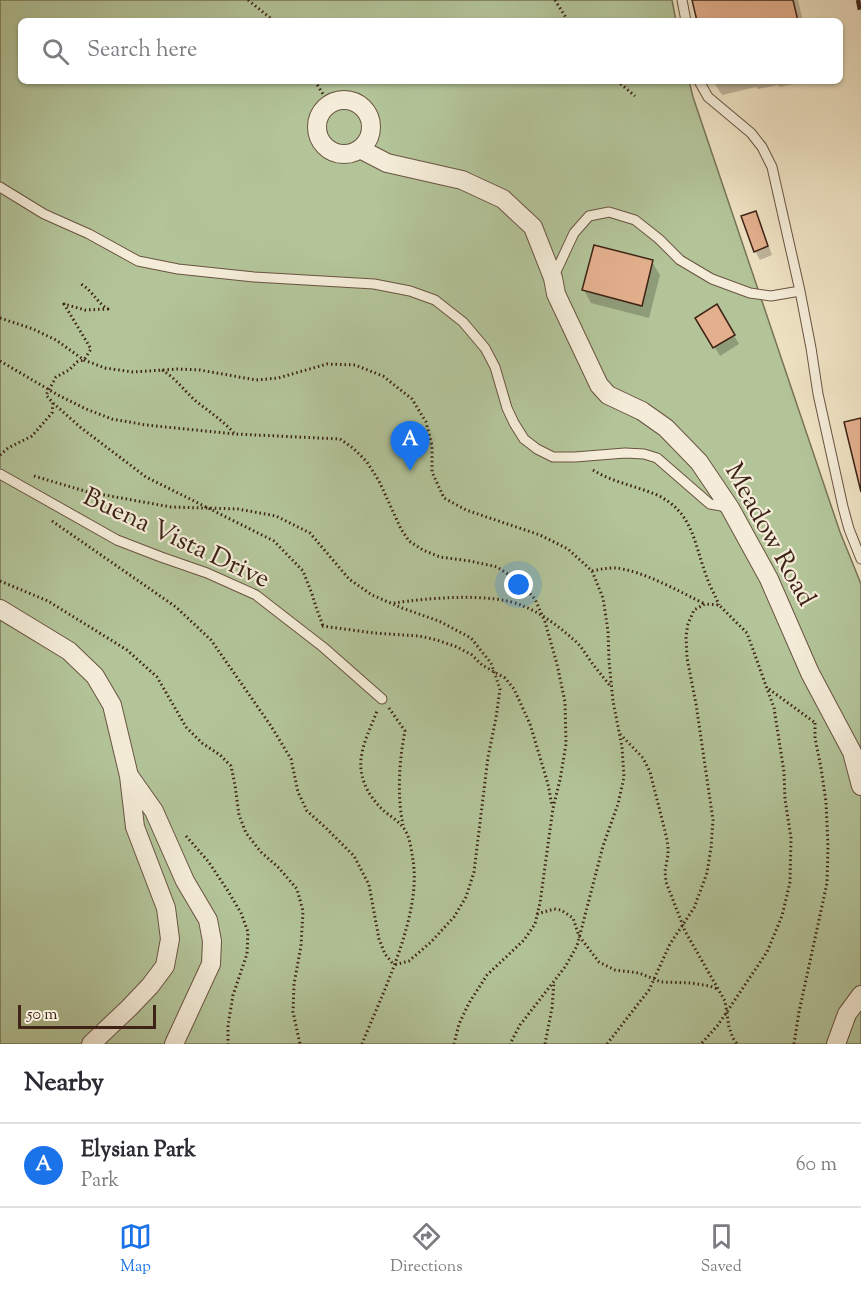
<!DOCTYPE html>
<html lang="en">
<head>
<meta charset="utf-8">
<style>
  :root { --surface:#fff; --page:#f2f2f3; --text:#2b2b33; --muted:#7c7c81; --line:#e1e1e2; --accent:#1a73e8 }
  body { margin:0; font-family:"Sorts Mill Goudy",serif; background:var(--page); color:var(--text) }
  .scale { position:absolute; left:18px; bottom:15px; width:138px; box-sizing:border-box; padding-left:6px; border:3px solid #3e2316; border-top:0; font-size:16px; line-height:21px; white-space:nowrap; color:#3e2316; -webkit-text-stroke:4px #f4ecd8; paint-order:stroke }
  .you { position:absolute; left:519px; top:585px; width:21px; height:21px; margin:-15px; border:4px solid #fff; border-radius:50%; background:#1a73e8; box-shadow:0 0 0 9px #1a73e833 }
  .badge { display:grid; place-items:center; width:39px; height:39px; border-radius:50%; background:var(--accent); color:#fff; font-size:20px; font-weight:700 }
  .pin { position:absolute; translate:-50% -50px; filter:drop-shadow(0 2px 3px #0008) }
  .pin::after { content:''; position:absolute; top:32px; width:21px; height:18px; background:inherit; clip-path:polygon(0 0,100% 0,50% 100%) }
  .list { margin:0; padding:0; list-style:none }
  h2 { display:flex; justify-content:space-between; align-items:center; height:78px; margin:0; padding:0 24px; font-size:26px }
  h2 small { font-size:20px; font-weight:400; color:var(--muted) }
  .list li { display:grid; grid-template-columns:39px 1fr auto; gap:18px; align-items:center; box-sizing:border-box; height:84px; padding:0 24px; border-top:2px solid var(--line) }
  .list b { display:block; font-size:22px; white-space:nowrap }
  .list p { margin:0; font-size:20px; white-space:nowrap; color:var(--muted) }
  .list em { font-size:20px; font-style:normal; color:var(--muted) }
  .icon { flex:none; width:33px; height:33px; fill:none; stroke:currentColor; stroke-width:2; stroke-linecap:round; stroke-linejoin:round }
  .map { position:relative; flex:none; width:861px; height:1044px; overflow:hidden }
  .search { position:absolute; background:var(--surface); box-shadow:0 2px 4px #0004; left:18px; right:18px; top:18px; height:66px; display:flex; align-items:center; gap:15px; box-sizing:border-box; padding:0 21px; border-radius:9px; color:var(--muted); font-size:22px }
  .sheet { height:162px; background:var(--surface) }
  nav { display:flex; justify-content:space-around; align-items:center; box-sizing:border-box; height:84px; border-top:2px solid var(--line); background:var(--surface); font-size:16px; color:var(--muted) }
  nav a { display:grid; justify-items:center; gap:3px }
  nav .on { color:var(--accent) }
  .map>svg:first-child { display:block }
  .green { fill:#b3c499; stroke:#787458; stroke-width:1.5 }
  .shadow { fill:#0003 }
  .building { fill:#e3b08e; stroke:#3e2316; stroke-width:1.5 }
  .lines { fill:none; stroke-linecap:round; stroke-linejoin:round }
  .service-casing { stroke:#6a5341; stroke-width:11 }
  .minor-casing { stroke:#6a5341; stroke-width:20 }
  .path { stroke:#3e2316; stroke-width:3; stroke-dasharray:1.5 3; stroke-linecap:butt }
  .service { stroke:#f4ecd8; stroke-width:9 }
  .minor { stroke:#f4ecd8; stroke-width:18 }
  .rail { stroke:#3e2316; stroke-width:4.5; stroke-dasharray:10 10; stroke-linecap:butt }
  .labels { text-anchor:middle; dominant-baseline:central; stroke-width:4.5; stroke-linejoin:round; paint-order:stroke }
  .street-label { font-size:26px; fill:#3e2316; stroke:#f4ecd8 }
</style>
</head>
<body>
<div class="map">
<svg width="861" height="1044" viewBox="0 0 861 1044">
  <rect width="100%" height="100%" fill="#eee2c3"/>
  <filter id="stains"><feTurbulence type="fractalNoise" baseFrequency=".00333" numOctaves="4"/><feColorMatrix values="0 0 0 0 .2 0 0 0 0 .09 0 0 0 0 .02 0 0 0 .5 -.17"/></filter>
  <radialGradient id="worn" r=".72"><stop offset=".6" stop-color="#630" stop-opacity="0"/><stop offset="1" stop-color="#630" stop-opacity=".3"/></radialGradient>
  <path class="green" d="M 0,0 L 672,0 L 676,21 L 21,21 L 21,81 L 689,81 L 693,97 L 840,532 L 861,584 L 861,1044 L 0,1044 Z"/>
  <path class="shadow" d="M 693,0 L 798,0 L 803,21 L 698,21 Z
    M 713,81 L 805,81 L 780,87 L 778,85 L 758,89 L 756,87 L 722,95 Z
    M 755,213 L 760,221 L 772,255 L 760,260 L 755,251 Z
    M 652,262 L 660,275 L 649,318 L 591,303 L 584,290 Z
    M 717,306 L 739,344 L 720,356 L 697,318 Z"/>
  <path class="building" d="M 692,0 L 793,0 L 798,21 L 697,21 Z
    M 756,211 L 768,246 L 754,252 L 741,216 Z
    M 594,245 L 653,260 L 642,306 L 582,290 Z
    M 717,304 L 735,335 L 713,348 L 695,318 Z
    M 861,418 L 861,492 L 844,422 Z"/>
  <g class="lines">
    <g class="service-casing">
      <path id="service" d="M 682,0 L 686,21
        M 699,81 L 708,97 L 751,133 L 762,147 L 772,167 L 800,291 L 811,348 L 818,394 L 843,507 L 849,529 L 861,559
        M 0,187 L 44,214 L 89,234 L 138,261 L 178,269 L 254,277 L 374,284 L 410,291 L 435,300 L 463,322 L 485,348 L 495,367 L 507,408 L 514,423 L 524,439 L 537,449 L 553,457 L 575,457 L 625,453 L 644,454 L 657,458 L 710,504 L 727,507
        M 554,276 L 574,233 L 589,216 L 609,212 L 635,220 L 659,239 L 680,260 L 712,279 L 750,293 L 771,296 L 800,291
        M 0,474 L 117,540 L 161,557 L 207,573 L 256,595 L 323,647 L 382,699"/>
    </g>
    <g class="minor-casing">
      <path id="minor" d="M317 127a27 27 0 1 1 54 0a27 27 0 1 1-54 0Z
        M 360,149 L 387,163 L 462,180 L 503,199 L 533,227 L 553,278 L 556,294 L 599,385 L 608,395 L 642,411 L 666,428 L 699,462 L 730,508 L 769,579 L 810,673 L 852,752 L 861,786
        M 0,609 L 69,651 L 95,676 L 112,705 L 129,776 L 135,827 L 166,908 L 170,939 L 165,966 L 150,986 L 129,1008 L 91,1044
        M 130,777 L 154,811 L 185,881 L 208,920 L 212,941 L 211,964 L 174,1044
        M 836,1044 L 847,1014 L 861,995"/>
    </g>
    <path class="path" d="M 248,0 L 274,21
      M 555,0 L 568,21
      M 315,81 L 329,104
      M 617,81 L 635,96
      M 0,318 L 33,329 L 56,340 L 84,360 L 105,368 L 133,372 L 178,369 L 200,370 L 256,380 L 278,378 L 327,364 L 355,365 L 383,376 L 412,399 L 426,422 L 432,446 L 432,472 L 444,498 L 466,510 L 540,535 L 568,549 L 592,571 L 603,598 L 608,631 L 609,661 L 613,701 L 622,747 L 624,777 L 618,804 L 603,846 L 577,946 L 565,967 L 520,1025 L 510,1044
      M 0,361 L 58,395 L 86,409 L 112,419 L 146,425 L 235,434 L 340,439 L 353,448 L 367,462 L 379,481 L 401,529 L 409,541 L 423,550 L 440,557 L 470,561 L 497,567 L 517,580 L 535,599 L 545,622 L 557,664 L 565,702 L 566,744 L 560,780 L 553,808 L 540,903 L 535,924 L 524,940 L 487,975 L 469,1003 L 459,1024 L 454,1044
      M 162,370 C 176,378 185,392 197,402 C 210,412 223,421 234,433
      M 53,403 L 80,427 L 146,477 L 274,541 L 303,571 L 312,594 L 316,607 L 323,626
      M 0,455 L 8,448 L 32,436 L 52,413 L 53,403 L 46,395 L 56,377 L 69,370 L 77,362 L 84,360 L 91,349 L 64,304 L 85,310 L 108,309 C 96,302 93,291 81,284
      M 593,470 C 612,482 636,486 657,495 C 693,512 694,543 706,575 C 709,585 715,595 719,605
      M 34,476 L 88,492 L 171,507 L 238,509 L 276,516 L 310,533 L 349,579 L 372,595 L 402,608 L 439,621 L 471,638 L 491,663 L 500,689 L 496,718 L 488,757 L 474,872 L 466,897 L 454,917 L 431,942 L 409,961 L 394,965
      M 52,521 L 176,607 L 211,640 L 271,726 L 291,759 L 298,792 L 307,811 L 327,829 L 354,856 L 369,885 L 379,939 L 385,954 L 394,965
      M 592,571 C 600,569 607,568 615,568 C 642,570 680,592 705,604
      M 0,581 L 48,601 L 127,650 L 157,677 L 186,727 L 202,743 L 220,755 L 231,766 L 235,785 L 239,815 L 246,833 L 261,852 L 279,868 L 297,889 L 303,911 L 301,946 L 294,984 L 293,1012 L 300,1044
      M 394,603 C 428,598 492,592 523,606 C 541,613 558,626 573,639 C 583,647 588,659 596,668 C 601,675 606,680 610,686
      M 322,626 L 374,633 L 419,636 L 437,640 L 457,647 L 472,655 L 482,665 L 505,678 L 514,689 L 530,724 L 548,784 L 552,806
      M 769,689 L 814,722
      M 389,708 L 405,731 C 399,761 397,796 403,825
      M 620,734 L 643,758 L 650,772 L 665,831 L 668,845 L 668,855 L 665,871 L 666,882 L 685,931 L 725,1001 L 729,1027 L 733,1038 L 737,1044
      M 186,836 L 208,861 L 228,891 L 241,913 L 248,932 L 247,954 L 233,995 L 228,1025 L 228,1044
      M 537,914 L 554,909 L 561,910 L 573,918 L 579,936 L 599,962 L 615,970 L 639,973 L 661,982 L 691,983 L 710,986 L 717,989
      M 362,1044 C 382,994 422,915 413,860 C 411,849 410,835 402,826 C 397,820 390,816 384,811 C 370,798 359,780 361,759 C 363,742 371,727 377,711
      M 545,1044 L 552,1008 L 554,982
      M 607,1044 L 649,990 L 670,944 L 694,908 L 707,873 L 711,848 L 713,820 L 696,704 L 687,658 L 686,636 L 688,624 L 694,610 L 705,604 L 719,605 L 747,633 L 774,708 L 784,772 L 785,799 L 791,838 L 790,882 L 782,916 L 767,952 L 718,1025 L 701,1044
      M 794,1044 L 799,1012 L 827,883 L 828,847 L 826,802 L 821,768 L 815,738 L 815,721"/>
    <use href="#service" class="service"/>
    <use href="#minor" class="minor"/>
    <path class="rail" d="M 858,0 L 861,15"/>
  </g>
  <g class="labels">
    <g class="street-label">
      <text transform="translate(769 535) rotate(61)">Meadow Road</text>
      <text transform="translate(176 539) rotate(25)">Buena Vista Drive</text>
    </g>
  </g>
  <rect width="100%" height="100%" filter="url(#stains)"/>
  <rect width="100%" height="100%" fill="url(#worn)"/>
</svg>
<div class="scale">50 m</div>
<div class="you"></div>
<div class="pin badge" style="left:410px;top:471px">A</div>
<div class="search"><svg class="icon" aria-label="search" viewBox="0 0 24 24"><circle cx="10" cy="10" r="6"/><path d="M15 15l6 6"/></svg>Search here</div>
</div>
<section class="sheet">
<h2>Nearby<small></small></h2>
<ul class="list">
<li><span class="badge">A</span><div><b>Elysian Park</b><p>Park</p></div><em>60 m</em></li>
</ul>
</section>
<nav>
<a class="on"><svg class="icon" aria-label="map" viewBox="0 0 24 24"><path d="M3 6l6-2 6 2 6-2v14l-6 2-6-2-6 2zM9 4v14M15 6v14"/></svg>Map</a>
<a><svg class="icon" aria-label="directions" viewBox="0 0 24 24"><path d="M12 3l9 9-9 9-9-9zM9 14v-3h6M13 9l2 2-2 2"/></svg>Directions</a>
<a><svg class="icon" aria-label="saved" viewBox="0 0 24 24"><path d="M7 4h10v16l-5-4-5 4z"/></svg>Saved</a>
</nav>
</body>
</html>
